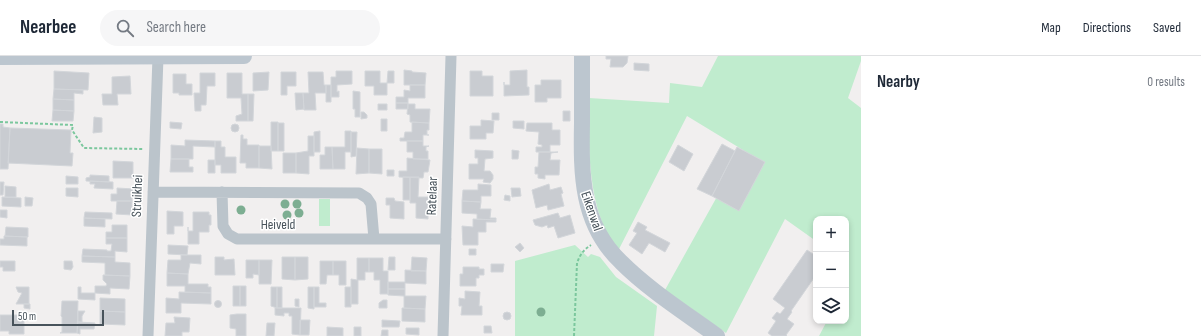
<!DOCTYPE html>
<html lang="en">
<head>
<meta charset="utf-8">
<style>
  :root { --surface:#fff; --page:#f6f6f7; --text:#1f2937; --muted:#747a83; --line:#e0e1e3 }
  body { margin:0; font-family:"Sofia Sans Condensed",sans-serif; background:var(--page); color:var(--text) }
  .controls { position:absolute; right:12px; bottom:12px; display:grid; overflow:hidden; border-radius:8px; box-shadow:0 2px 6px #0003 }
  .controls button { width:36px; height:36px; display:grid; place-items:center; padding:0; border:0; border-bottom:1px solid var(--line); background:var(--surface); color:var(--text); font:20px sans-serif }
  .scale { position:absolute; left:12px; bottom:10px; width:92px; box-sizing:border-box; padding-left:4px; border:2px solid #48535b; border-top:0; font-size:11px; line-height:14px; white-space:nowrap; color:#48535b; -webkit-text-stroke:3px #fff; paint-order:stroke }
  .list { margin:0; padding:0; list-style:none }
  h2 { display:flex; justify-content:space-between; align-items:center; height:52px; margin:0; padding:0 16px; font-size:17px }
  h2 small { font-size:13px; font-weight:400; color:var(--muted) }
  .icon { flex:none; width:22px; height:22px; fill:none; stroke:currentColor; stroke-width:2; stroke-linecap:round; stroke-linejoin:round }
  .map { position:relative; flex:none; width:861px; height:280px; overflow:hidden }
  header { display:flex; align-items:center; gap:24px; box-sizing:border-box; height:56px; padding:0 20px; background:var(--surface); border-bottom:1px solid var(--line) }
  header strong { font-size:19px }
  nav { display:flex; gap:22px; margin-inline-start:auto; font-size:14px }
  .search { width:280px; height:36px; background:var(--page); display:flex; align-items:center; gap:10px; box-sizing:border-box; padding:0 14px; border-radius:22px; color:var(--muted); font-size:15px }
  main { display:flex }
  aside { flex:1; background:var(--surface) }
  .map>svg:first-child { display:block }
  .green { fill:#c0ecce }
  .building { fill:#c9ccd1; stroke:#d3d6da }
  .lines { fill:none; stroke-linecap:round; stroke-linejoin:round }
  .path { stroke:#7bc79d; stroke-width:2; stroke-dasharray:3 2; stroke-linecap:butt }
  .street { stroke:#bbc4cb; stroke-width:11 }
  .secondary { stroke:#bcc6cf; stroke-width:16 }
  .tree { fill:#7dae92 }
  .labels { text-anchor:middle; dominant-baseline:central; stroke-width:3; stroke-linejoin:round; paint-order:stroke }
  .street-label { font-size:14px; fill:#48535b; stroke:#fff }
</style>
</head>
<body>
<header>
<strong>Nearbee</strong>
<div class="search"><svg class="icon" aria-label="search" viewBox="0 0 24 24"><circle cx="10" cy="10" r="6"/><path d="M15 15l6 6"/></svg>Search here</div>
<nav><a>Map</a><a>Directions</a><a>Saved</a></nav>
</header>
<main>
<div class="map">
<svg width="861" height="280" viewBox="0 0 861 280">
  <rect width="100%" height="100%" fill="#f1efef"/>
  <path class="green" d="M 718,0 L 861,0 L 861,5 L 848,42 L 861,52 L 861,280 L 819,280 L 827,265 L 846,265 L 846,231 L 849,226 L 846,225 L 846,163 L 816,163 L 816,185 L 785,163 L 726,277 L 665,234 L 743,94 L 687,60 L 618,195 C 613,186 605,176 602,166 C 588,130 588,80 589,42 L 669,47 L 670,27 L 702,31 Z
    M 319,143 L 330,143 L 330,170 L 319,170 Z
    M 575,189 L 588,201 L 591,198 L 600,201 L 616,221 L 657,250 L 654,280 L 515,280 L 515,205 Z"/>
  <path class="building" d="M 606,0 L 628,0 L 627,7 L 623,11 L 610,11 L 611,3 L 606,3 Z
    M 634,7 L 649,8 L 649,15 L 634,14 Z
    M 404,14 L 412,15 L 412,16 L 426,17 L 425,29 L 404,29 Z
    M 527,14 L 527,31 L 529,31 L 529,39 L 504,40 L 504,26 L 504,29 L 510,29 L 510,15 Z
    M 54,15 L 89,17 L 88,34 L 54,33 Z
    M 336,15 L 352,15 L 352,28 L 337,29 L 337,36 L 339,35 L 339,41 L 331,41 L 331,21 L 336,21 Z
    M 365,15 L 380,15 L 380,27 L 387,27 L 387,39 L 374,39 L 374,30 L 365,30 Z
    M 388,15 L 394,15 L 394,27 L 387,27 Z
    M 470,15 L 482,15 L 482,20 L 493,20 L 493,40 L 470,40 Z
    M 269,16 L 268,34 L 253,35 L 253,17 Z
    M 281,16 L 296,16 L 296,30 L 287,30 L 287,39 L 281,39 Z
    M 308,16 L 323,16 L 324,29 L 326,29 L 326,37 L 315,37 L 316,54 L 304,54 L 303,37 L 309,37 Z
    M 200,17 L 215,17 L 215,30 L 207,30 L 206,49 L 201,49 L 201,55 L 195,55 L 194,37 L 200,37 Z
    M 227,17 L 242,17 L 242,38 L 248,38 L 248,65 L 236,65 L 236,60 L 242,58 L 241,42 L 227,42 Z
    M 173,18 L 186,18 L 186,28 L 192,28 L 192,39 L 179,39 L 179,37 L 173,37 Z
    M 130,20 L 131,38 L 117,38 L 118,49 L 103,49 L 102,38 L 112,38 L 112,21 Z
    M 541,24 L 561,24 L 561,42 L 547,42 L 547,46 L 535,46 L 535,29 L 541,29 Z
    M 326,29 L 331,29 L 331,46 L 326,46 Z
    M 410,29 L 425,29 L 425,42 L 408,42 L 408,47 L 396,47 L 396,41 L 404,41 L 404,34 L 410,35 Z
    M 54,33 L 83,34 L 83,38 L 74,37 L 74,44 L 53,43 Z
    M 353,35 L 360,36 L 360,61 L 355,61 L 355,53 L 353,53 Z
    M 295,37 L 303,37 L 304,53 L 296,54 Z
    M 248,38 L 254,38 L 253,65 L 248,65 Z
    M 53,43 L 74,44 L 74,55 L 53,54 Z
    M 396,47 L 408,47 L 408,53 L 396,53 Z
    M 378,48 L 387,48 L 387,54 L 378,54 Z
    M 408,48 L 415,48 L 415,53 L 430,53 L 429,67 L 410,66 L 410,59 L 407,58 Z
    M 53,54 L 74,55 L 73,65 L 52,65 Z
    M 563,55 L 570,55 L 570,65 L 563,65 Z
    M 361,56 L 364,56 L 367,59 L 367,62 L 361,63 Z
    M 492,57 L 499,57 L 499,64 L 492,64 Z
    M 94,61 L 102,62 L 102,76 L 93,77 Z
    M 381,63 L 387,63 L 387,75 L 381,75 Z
    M 481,64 L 494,65 L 493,77 L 486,77 L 486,83 L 470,83 L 470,70 L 481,70 Z
    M 513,65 L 524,65 L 524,73 L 513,72 Z
    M 170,66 L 182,67 L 181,73 L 170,72 Z
    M 271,66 L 278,66 L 278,95 L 271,95 Z
    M 412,66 L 429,67 L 429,74 L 427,74 L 427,79 L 429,79 L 423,79 L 423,85 L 400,85 L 400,82 L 404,82 L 405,76 L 412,76 Z
    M 278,67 L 284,67 L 284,95 L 278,95 Z
    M 527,67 L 552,67 L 552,74 L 560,74 L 560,89 L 550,89 L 550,96 L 536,96 L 536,91 L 542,91 L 542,89 L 538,88 L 539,76 L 526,75 Z
    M 0,68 L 3,68 L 3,71 L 10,72 L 8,113 L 0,113 Z
    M231 72a4 4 0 1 1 8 0a4 4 0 1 1-8 0Z
    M 10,72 L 71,74 L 70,97 L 73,97 L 72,110 L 8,107 Z
    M 320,75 L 320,96 L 314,96 L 314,76 Z
    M 345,75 L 351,75 L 351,96 L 345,96 L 345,113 L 333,113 L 332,91 L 345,91 Z
    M 351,76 L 357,76 L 356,100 L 351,101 Z
    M 241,79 L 243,79 L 243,83 L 247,83 L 247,89 L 259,89 L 259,112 L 246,112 L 246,107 L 240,107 Z
    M 308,80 L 314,80 L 314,100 L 309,100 L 309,118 L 296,117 L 296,97 L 308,95 Z
    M 185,84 L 215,85 L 215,91 L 193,90 L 193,103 L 171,103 L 171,89 L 185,90 Z
    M 215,85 L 221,85 L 221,91 L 225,91 L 225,101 L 236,101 L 236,117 L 221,117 L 221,109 L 215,109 Z
    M 407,85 L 423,85 L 423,90 L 429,90 L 426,91 L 426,95 L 428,95 L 428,103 L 413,103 L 413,96 L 407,96 Z
    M 722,88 L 735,95 L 712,140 L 697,133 Z
    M 678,89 L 693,98 L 684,115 L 669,106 Z
    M 259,90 L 271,90 L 272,113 L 259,112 Z
    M 325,91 L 332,91 L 333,113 L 320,113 L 320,99 L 325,99 Z
    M 737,91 L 765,106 L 739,155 L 712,140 Z
    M 357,92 L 369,93 L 369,117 L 356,118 Z
    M 369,93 L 382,93 L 382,118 L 369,117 Z
    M 475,94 L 493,95 L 493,102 L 485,103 L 484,115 L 490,115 L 493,119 L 493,123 L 490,127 L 483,126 L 484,123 L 469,123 L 469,108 L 478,108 L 478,102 L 475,102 Z
    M 512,94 L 519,95 L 518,103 L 512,103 Z
    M 539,96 L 558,96 L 551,97 L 550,104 L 560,104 L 559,119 L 545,119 L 545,123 L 538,122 L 538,118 L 535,118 L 535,111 L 538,111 Z
    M 283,97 L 296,97 L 296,117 L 283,117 Z
    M 407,102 L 430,104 L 428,116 L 424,116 L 423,122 L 399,121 L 399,115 L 407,115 Z
    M 171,103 L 189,103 L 189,111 L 193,111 L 193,116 L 170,116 Z
    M 208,104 L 215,104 L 215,117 L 208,117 Z
    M 113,105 L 133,106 L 133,122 L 113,122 Z
    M 387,114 L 394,114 L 394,120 L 387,120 Z
    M 90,119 L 109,120 L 109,126 L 86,125 L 86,122 L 90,121 Z
    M 66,120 L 78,121 L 78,128 L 66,128 Z
    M 403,121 L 410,121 L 410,144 L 403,144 Z
    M 410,121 L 419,121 L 418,141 L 428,141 L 428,163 L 416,162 L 416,147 L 410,147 Z
    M 90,125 L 113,126 L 113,133 L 94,132 L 95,128 L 90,128 Z
    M 0,126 L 4,126 L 3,139 L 0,139 Z
    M 478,128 L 491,129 L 491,140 L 481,140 L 481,146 L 462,145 L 463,134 L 478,134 Z
    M 549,128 L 550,134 L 561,131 L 563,137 L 561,138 L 564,150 L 548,154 L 547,149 L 536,152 L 532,134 Z
    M 5,130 L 16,131 L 16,141 L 5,141 Z
    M 66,132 L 78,132 L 78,141 L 66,140 Z
    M 117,132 L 134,133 L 134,139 L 132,139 L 132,145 L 111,145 L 111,138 L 117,138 Z
    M 511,132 L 520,132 L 521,140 L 512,141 Z
    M 505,139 L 510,140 L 510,145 L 504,144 Z
    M 2,141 L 21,142 L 21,151 L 2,150 Z
    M 25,141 L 33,142 L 32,150 L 25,150 Z
    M 386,142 L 394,142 L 395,145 L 404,146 L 404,163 L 390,162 L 390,149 L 386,149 Z
    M 117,145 L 132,145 L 132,159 L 116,158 Z
    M 462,145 L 481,146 L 480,153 L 491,153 L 490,162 L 496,162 L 496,164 L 477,163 L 477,158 L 462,157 Z
    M 0,154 L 7,154 L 7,162 L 0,161 Z
    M 167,155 L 183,156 L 183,170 L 174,170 L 174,178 L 167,178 Z
    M 85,156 L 112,157 L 112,163 L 84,162 Z
    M 193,156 L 209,156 L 209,159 L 211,159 L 211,169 L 209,169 L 209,176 L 199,176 L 199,188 L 188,188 L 188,171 L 188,175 L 193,175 Z
    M 558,157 L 560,162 L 570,159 L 575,177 L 558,182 L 554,170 L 548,172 L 547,169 L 542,171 L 535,169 L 533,164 Z
    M 84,162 L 105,163 L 105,171 L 84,170 Z
    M 473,163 L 496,164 L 496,166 L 486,166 L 486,176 L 478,176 L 478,189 L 463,189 L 462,170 L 473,171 Z
    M 638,166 L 647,171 L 645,174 L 670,187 L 665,196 L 649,187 L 642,198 L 629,189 L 637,177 L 633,175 Z
    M 112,169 L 127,169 L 127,182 L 106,182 L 106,176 L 112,176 Z
    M 6,171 L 28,172 L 28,181 L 5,180 Z
    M 4,180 L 27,181 L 27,190 L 0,189 L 0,183 L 4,183 Z
    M 106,182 L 127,182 L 127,196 L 115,195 L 115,201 L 82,200 L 83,193 L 107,194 L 107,195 L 111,195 L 112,188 L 106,188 Z
    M 520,187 L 524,192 L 520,196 L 515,191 Z
    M 168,189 L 188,190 L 187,199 L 168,198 Z
    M 469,193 L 476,193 L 476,199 L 469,199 Z
    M 807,194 L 816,200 L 816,219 L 791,255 L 792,256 L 787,263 L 794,268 L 786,279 L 787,280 L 772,280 L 768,277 L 776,265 L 772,262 L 777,256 L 780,258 L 785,252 L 773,243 Z
    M 181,199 L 201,199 L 201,208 L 190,207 L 188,218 L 167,217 L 168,204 L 181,204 Z
    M 82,200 L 115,201 L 115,206 L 130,207 L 130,220 L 105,219 L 105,207 L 82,206 Z
    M 215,201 L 224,201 L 224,204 L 234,203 L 235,219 L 215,219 Z
    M 282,201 L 295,201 L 295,224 L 282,223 Z
    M 295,201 L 308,201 L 308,223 L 295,224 Z
    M 389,201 L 395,201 L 395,214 L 388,214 Z
    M 412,201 L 427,202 L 426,215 L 411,215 Z
    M 357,202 L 369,202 L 369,216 L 365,216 L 365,224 L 358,224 L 358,248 L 351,248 L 351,223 L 357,224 Z
    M 369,202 L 383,202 L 383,215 L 388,215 L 388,238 L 380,238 L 380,224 L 374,224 L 374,216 L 369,216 Z
    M 246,204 L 259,204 L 259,219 L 253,218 L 253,222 L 246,222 Z
    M 259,204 L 272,204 L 271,228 L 259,228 Z
    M 0,205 L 15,205 L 15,215 L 3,215 L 3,211 L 0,211 Z
    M 64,205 L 72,205 L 73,211 L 71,214 L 64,213 Z
    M 320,205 L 333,205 L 333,219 L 327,219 L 326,228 L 320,228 Z
    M 333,205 L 346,205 L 346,229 L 339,229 L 339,219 L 333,219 Z
    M 491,208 L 504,208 L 503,216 L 491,216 Z
    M 463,211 L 479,211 L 479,213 L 484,213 L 484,219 L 479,219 L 479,222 L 476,222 L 476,230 L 460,230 L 460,218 L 463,218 Z
    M 405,214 L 426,215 L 426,228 L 405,227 L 405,233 L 388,233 L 388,226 L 405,226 Z
    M 167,217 L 188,218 L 188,228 L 208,228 L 208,231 L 211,231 L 211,237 L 185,236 L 185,230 L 167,230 Z
    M 103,219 L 130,220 L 129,233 L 110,232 L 110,238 L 95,237 L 95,230 L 106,230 L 107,228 L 103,224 Z
    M 233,230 L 240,230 L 240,250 L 233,250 Z
    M 240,230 L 246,230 L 246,250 L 240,250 Z
    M 16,231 L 29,231 L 29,248 L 16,248 L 22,237 L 18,236 Z
    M 78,231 L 81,231 L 81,237 L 95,237 L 95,244 L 78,243 Z
    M 271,231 L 277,231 L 277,252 L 271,250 Z
    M 277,231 L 282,231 L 282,252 L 277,252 Z
    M 308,231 L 314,231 L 314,253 L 308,252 Z
    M 314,231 L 319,231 L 319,247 L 326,247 L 326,251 L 314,251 Z
    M 345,231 L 351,231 L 351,251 L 345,251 Z
    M 388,233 L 405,233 L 405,240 L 426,240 L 425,253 L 404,252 L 404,240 L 388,239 Z
    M 465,235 L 480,236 L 479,250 L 482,250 L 482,259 L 461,259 L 462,250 L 459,250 L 459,242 L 465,243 Z
    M 179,236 L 211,237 L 211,248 L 181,247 L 181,257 L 166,257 L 166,242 L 179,243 Z
    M 100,242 L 125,243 L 125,256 L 100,255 Z
    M 295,243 L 299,243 L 299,251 L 295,250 Z
    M 383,244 L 387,244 L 387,252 L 379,252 L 379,247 Z
    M214.5 248a3.5 3.5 0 1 1 7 0a3.5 3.5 0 1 1-7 0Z
    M 62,245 L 78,245 L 77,277 L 60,277 L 62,276 L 62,261 L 61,260 Z
    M 24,248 L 30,248 L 30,253 L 24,252 Z
    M 275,252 L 301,252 L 300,279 L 292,278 L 292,260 L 289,260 L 289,257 L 284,257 L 284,260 L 275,259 Z
    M 402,252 L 425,253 L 425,266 L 402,265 Z
    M 78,255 L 85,255 L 82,260 L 82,266 L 78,266 Z
    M 100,255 L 125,256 L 125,269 L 100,268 Z
    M503 260a4 4 0 1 1 8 0a4 4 0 1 1-8 0Z
    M 237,258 L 246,258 L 246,280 L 236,280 L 236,273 L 230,272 L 230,259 Z
    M 0,259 L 24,259 L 24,278 L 9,278 L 9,275 L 0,275 Z
    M 174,261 L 190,262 L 189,276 L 182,276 L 182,280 L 165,280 L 166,267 L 175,267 Z
    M 300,264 L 310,264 L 309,279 L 300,279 Z
    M 382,264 L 400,265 L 399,271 L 382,271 Z
    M 78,266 L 95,267 L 94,273 L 80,273 L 80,278 L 77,277 Z
    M 267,267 L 275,267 L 274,280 L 266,280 Z
    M 484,270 L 491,270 L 492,277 L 484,277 Z
    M 327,271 L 343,272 L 343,280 L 327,280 Z
    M 354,271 L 361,271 L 361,280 L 354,280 Z
    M 406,272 L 419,272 L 419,279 L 406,278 Z
    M 382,274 L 388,274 L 388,280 L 381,280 Z"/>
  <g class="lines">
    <path class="path" d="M 0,66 L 73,69 L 72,74 L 84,92 L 143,93
      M 574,280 L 577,207 C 580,199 583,194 591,189"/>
    <path class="street" d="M 153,136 L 359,137 L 367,142 L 371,148 L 374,183 L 446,183
      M 222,136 L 223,170 L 228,178 L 237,183 L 374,183
      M 148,280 L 158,1
      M 443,280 L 451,0"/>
    <path class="secondary" d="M 582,0 C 582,22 582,45 582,67 C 581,118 581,168 621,206 C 649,234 684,256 717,280
      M 0,1 L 244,0"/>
  </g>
  <g class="tree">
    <circle cx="285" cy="148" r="4.5"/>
    <circle cx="297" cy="148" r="4.5"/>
    <circle cx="241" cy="154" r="4.5"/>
    <circle cx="299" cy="157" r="4.5"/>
    <circle cx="287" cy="159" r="4.5"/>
    <circle cx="541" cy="256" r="4.5"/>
  </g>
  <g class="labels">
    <g class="street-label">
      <text transform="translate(137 140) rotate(-88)">Struikhei</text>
      <text transform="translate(432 140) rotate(-88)">Ratelaar</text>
      <text transform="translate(592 155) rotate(71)">Eikenwal</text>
      <text x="278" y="168">Heiveld</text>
    </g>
  </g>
</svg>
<div class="controls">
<button>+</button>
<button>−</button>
<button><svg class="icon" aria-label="layers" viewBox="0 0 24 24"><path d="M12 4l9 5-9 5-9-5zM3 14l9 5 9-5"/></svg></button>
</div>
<div class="scale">50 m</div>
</div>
<aside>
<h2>Nearby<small>0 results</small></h2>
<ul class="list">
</ul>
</aside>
</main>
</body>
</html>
